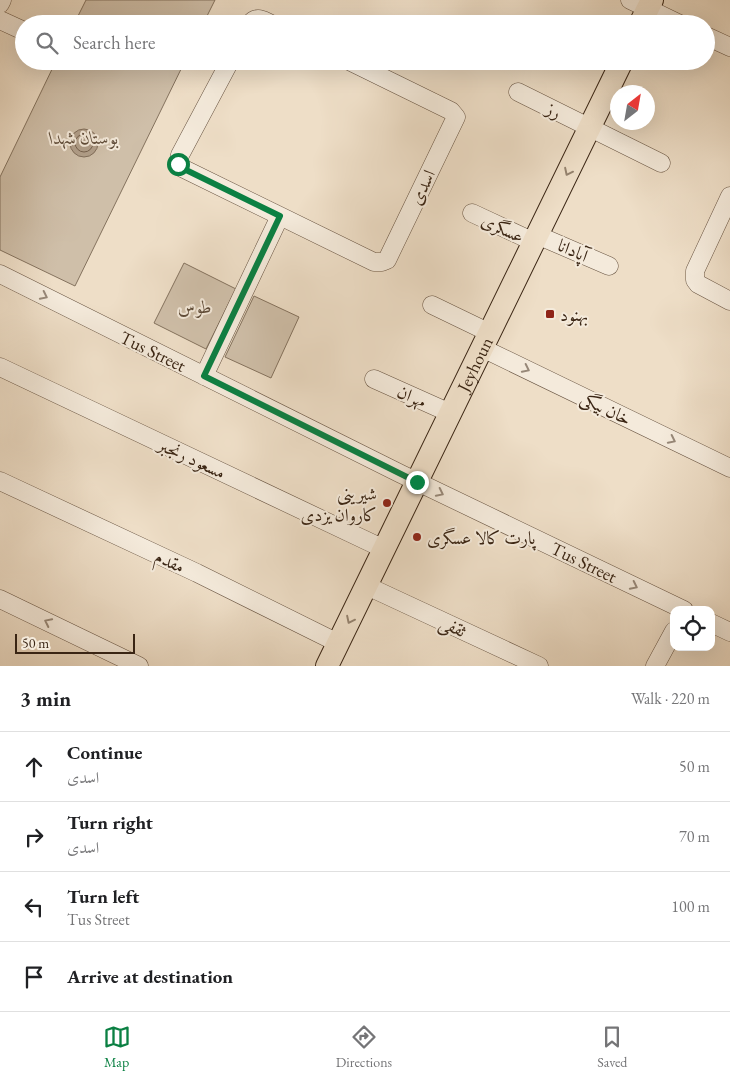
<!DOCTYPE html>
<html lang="en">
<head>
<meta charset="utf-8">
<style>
  :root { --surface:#fff; --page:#f6f6f6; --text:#202124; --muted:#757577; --line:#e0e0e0; --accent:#0b8043 }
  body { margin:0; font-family:"EB Garamond",Amiri,serif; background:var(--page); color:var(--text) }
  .controls { position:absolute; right:15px; bottom:15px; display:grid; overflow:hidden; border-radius:10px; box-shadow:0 5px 20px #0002 }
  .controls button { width:45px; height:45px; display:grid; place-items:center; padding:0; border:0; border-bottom:1px solid var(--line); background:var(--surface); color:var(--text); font:25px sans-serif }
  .compass { position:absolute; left:610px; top:85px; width:45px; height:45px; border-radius:50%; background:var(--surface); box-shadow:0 5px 20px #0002; rotate:31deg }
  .scale { position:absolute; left:15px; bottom:12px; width:120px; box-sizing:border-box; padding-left:5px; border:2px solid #3a2514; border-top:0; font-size:14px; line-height:18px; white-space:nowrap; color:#3a2514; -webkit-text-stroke:4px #f4eadb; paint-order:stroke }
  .stop { position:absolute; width:15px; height:15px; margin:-11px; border:4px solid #0b8043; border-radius:50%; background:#fff }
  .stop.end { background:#0b8043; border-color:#fff; box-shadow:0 1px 5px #0008 }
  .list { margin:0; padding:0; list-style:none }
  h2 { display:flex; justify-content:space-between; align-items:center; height:65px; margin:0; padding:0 20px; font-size:21px }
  h2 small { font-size:16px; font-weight:400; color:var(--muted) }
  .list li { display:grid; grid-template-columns:32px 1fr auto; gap:15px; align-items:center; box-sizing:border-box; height:70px; padding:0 20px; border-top:1px solid var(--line) }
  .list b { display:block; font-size:19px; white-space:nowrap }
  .list p { margin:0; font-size:16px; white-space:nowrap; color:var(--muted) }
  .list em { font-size:16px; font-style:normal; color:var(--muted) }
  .icon { flex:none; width:28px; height:28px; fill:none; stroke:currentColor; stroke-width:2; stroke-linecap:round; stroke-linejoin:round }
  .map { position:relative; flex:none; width:730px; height:666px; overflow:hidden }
  .search { position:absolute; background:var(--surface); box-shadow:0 5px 20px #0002; left:15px; right:15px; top:15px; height:55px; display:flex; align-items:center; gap:12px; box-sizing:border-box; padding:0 18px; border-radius:28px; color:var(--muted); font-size:19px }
  .sheet { height:345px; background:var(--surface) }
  nav { display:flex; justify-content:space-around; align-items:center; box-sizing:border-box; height:70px; border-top:1px solid var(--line); background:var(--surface); font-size:14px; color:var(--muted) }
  nav a { display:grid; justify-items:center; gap:2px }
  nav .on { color:var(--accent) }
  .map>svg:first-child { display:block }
  .green { fill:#cfbfa9; stroke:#84725e }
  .water { fill:#b19f8a; stroke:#816e5b }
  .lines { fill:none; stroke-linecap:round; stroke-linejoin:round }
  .shore { stroke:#76624f; stroke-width:1 }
  .minor-casing { stroke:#675341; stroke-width:19 }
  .major-casing { stroke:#3a2514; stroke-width:24 }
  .minor { stroke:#f4eadb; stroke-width:18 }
  .major { stroke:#eedec7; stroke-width:22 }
  .oneway { stroke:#94826e }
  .oneway2 { stroke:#978878 }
  .route { stroke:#0b8043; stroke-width:6 }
  .poi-dot { fill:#8f2418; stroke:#f4eadb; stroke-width:2 }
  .labels { text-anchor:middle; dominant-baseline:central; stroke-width:4; stroke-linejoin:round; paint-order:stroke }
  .street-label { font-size:18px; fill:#3a2514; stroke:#f4eadb }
  .park-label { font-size:18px; font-style:italic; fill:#5f4c39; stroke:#f4eadb }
  .poi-label { font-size:18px; fill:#3a2514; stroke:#f4eadb; text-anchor:start }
</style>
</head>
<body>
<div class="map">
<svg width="730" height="666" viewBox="0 0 730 666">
  <rect width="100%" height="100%" fill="#eedec7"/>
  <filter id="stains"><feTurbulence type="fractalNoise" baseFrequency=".004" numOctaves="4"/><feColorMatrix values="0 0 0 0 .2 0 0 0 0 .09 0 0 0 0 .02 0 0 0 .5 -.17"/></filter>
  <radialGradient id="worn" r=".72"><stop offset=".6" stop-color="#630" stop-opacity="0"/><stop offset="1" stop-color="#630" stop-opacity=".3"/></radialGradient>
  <path class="green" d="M 86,0 L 215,0 L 203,24 L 74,24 Z
    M 56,61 L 185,61 L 75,286 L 0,250 L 0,177 Z
    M 184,263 L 236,289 L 206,349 L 154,323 Z
    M 254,296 L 299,317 L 271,378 L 225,357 Z"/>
  <path class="water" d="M70 143a14 14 0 1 1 28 0a14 14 0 1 1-28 0Z"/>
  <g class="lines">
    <path class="shore" d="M75 143a9 9 0 1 1 18 0a9 9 0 1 1-18 0Z"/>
    <g class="minor-casing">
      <path id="minor" d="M 630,0 L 680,24
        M 0,4 L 2,0
        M 0,20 L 24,31
        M 250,24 C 256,15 264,20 271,24
        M 706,36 L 730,47
        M 230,61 L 180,155 L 178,164 L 182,168 L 374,262 L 382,262 L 387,260 L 456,117 L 451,111 L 349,61
        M 518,92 L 661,163
        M 730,196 L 695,271 L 695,280 L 698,284 L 730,301
        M 472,213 L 534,242
        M 537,235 L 609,266
        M 0,274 L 401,474 L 684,610
        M 432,305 L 490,333
        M 482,348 L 730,468
        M 0,367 L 384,549
        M 204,376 L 280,216
        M 374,379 L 450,413
        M 0,481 L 197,573 L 338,643
        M 367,586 L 539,666
        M 0,599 L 139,666
        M 711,623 L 730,632
        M 655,666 L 674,631"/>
    </g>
    <g class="major-casing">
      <g id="major">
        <path d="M 640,24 L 652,0"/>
        <path id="s1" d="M 327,666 L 622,61"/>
      </g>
    </g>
    <use href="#minor" class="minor"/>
    <use href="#major" class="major"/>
  </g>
  <defs><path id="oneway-chevron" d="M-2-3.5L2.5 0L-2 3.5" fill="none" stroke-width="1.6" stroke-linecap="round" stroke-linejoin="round" transform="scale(1.25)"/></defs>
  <g class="oneway">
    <use href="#oneway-chevron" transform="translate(568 172) rotate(116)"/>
    <use href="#oneway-chevron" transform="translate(350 620) rotate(116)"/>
  </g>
  <g class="oneway2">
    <use href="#oneway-chevron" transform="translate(44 296) rotate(26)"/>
    <use href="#oneway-chevron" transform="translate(526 369) rotate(26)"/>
    <use href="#oneway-chevron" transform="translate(672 440) rotate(26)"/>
    <use href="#oneway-chevron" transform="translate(440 493) rotate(26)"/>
    <use href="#oneway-chevron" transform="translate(634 586) rotate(26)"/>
    <use href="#oneway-chevron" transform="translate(48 622) rotate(-154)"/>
  </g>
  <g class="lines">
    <path class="route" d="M 178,164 L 182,168 L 280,216 L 204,376 L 417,482"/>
  </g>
  <g class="poi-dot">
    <rect x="545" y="309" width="10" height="10" rx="2.5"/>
    <circle cx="387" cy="503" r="5"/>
    <circle cx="417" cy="537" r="5"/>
  </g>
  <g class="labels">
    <g class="street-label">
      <text transform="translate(554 110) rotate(27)">رز</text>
      <text transform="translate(422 187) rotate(-64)">اسدی</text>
      <text transform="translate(503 228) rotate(25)">عسگری</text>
      <text transform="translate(573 250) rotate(24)">آپادانا</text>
      <text transform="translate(153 351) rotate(26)">Tus Street</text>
      <text stroke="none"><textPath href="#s1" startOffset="336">Jeyhoun</textPath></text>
      <text transform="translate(412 396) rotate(24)">مهران</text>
      <text transform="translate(606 408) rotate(26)">خان بیگی</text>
      <text transform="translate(192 458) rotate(25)">مسعود رنجبر</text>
      <text transform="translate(170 561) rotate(25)">مقدم</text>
      <text transform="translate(584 562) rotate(26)">Tus Street</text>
      <text transform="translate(453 626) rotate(25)">ثقفی</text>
    </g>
    <g class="park-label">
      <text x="84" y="137">بوستان شهدا</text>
      <text x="195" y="306">طوس</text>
    </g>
    <g class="poi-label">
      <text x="560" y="314">بهنود</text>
      <text x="377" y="493" text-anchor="end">شیرینی<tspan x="377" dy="21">کاروان یزدی</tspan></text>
      <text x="427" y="537">پارت کالا عسگری</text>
    </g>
  </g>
  <rect width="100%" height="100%" filter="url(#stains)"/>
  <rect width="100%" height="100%" fill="url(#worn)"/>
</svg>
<div class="controls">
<button><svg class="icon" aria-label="locate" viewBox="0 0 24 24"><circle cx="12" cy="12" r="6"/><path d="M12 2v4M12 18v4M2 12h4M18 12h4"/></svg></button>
</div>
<svg class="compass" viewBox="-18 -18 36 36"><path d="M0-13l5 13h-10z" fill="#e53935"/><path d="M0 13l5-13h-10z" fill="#757577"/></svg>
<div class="scale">50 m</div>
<div class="stop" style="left:178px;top:164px"></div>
<div class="stop end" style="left:417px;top:482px"></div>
<div class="search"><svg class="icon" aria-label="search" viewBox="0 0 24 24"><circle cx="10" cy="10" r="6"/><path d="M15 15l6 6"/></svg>Search here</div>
</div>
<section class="sheet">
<h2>3 min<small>Walk · 220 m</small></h2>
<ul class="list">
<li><svg class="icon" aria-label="ahead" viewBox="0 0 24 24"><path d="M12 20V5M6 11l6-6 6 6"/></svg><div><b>Continue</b><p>اسدی</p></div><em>50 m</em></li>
<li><svg class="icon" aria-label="right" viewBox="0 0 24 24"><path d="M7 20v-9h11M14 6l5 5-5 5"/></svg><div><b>Turn right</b><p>اسدی</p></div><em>70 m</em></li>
<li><svg class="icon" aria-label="left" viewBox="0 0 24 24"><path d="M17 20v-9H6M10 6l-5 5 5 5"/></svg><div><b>Turn left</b><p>Tus Street</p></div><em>100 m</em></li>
<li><svg class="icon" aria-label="arrive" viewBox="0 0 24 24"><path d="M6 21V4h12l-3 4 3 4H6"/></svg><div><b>Arrive at destination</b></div></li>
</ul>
</section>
<nav>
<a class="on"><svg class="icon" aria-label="map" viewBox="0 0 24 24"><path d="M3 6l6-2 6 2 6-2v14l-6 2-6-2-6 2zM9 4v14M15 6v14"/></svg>Map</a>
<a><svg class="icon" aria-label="directions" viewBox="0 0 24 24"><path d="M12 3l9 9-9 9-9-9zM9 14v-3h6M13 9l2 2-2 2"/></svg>Directions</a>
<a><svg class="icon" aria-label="saved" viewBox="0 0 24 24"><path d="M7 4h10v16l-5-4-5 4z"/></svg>Saved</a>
</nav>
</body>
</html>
